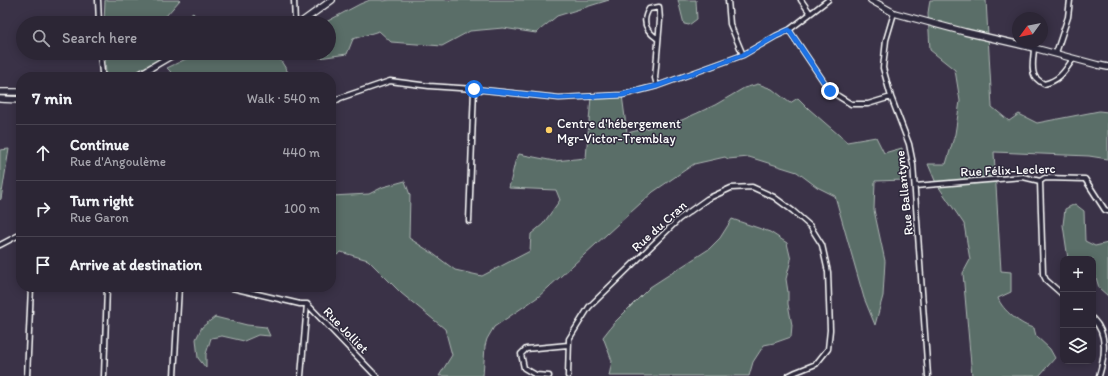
<!DOCTYPE html>
<html lang="en">
<head>
<meta charset="utf-8">
<style>
  :root { --surface:#2c2635; --page:#383241; --text:#f1f3f6; --muted:#a6a5ad; --line:#484350 }
  body { margin:0; font-family:Itim,sans-serif; background:var(--page); color:var(--text) }
  .controls { position:absolute; right:12px; bottom:12px; display:grid; overflow:hidden; border-radius:8px; box-shadow:0 2px 10px #0003 }
  .controls button { width:36px; height:36px; display:grid; place-items:center; padding:0; border:0; border-bottom:1px solid var(--line); background:var(--surface); color:var(--text); font:20px sans-serif }
  .compass { position:absolute; left:1012px; top:12px; width:36px; height:36px; border-radius:50%; background:var(--surface); box-shadow:0 2px 10px #0003; rotate:237deg }
  .stop { position:absolute; width:12px; height:12px; margin:-9px; border:3px solid #1a73e8; border-radius:50%; background:#fff }
  .stop.end { background:#1a73e8; border-color:#fff; box-shadow:0 1px 4px #0008 }
  .list { margin:0; padding:0; list-style:none }
  h2 { display:flex; justify-content:space-between; align-items:center; height:52px; margin:0; padding:0 16px; font-size:17px }
  h2 small { font-size:13px; font-weight:400; color:var(--muted) }
  .list li { display:grid; grid-template-columns:26px 1fr auto; gap:12px; align-items:center; box-sizing:border-box; height:56px; padding:0 16px; border-top:1px solid var(--line) }
  .list b { display:block; font-size:15px; white-space:nowrap }
  .list p { margin:0; font-size:13px; white-space:nowrap; color:var(--muted) }
  .list em { font-size:13px; font-style:normal; color:var(--muted) }
  .icon { flex:none; width:22px; height:22px; fill:none; stroke:currentColor; stroke-width:2; stroke-linecap:round; stroke-linejoin:round }
  .map { position:relative; flex:none; width:1108px; height:376px; overflow:hidden }
  .search { position:absolute; background:var(--surface); box-shadow:0 2px 10px #0003; left:16px; top:16px; width:320px; height:44px; display:flex; align-items:center; gap:10px; box-sizing:border-box; padding:0 14px; border-radius:22px; color:var(--muted); font-size:15px }
  .panel { position:absolute; background:var(--surface); box-shadow:0 2px 10px #0003; left:16px; top:72px; width:320px; height:220px; border-radius:16px }
  .map>svg:first-child { display:block }
  .green { fill:#5a6e67; stroke:#acb6b3 }
  .lines { fill:none; stroke-linecap:round; stroke-linejoin:round }
  .street-casing { stroke:#fff; stroke-width:7 }
  .secondary-casing { stroke:#fff; stroke-width:8 }
  .street { stroke:#2f2a3d; stroke-width:4 }
  .secondary { stroke:#2f2a3d; stroke-width:5.5 }
  .route { stroke:#1a73e8; stroke-width:5 }
  .poi-dot { fill:#ffd166; stroke:#2f2a3d; stroke-width:1.5 }
  .labels { text-anchor:middle; dominant-baseline:central; stroke-width:3; stroke-linejoin:round; paint-order:stroke }
  .poi-label { font-size:13px; fill:#fff; stroke:#2f2a3d; text-anchor:start }
  .street-label { font-size:13px; fill:#fff; stroke:#2f2a3d }
</style>
</head>
<body>
<div class="map">
<svg width="1108" height="376" viewBox="0 0 1108 376">
  <rect width="100%" height="100%" fill="#3a3247"/>
  <filter id="ink" filterUnits="userSpaceOnUse"><feTurbulence type="fractalNoise" baseFrequency=".025" numOctaves="2"/><feDisplacementMap in="SourceGraphic" scale="8" xChannelSelector="R" yChannelSelector="G"/><feConvolveMatrix kernelMatrix="1 2 1 2 8 2 1 2 1" color-interpolation-filters="sRGB"/></filter>
  <g filter="url(#ink)">
    <path class="green" d="M 105,0 L 180,0 L 166,16 L 154,23 L 104,23 Z
      M 370,0 L 381,0 L 383,1 L 390,0 L 609,0 L 557,16 L 536,33 L 503,28 L 470,31 L 442,46 L 391,42 L 379,31 L 353,39 L 347,54 L 319,58 L 317,53 L 329,53 L 329,23 L 324,23 L 360,4 Z
      M 678,0 L 696,0 L 697,19 L 689,25 L 684,24 Z
      M 930,0 L 986,0 L 992,107 L 1009,121 L 1019,114 L 1037,123 L 1099,111 L 1108,112 L 1108,159 L 1089,156 L 994,152 L 1001,271 L 1011,272 L 1011,292 L 998,298 C 1002,310 1022,326 1034,328 L 1036,336 L 1050,349 L 1055,358 L 1039,376 L 972,376 L 963,273 L 970,260 L 964,224 L 936,183 L 928,164 L 946,164 L 955,134 L 960,101 L 955,70 L 930,50 L 928,13 Z
      M 193,13 L 202,23 L 179,23 Z
      M 105,53 L 176,53 L 134,77 L 106,77 Z
      M 205,53 L 276,53 L 291,77 L 167,77 L 171,72 L 167,68 L 190,57 Z
      M 758,84 L 772,89 L 790,103 L 798,98 L 809,109 L 847,142 L 876,137 L 884,153 L 902,148 L 905,180 L 875,181 L 874,210 L 885,261 L 883,296 L 875,325 L 864,298 L 835,196 L 817,187 L 797,172 L 749,157 L 728,159 L 725,157 L 694,164 L 653,192 L 538,297 L 494,327 L 487,339 L 485,346 L 483,376 L 439,376 L 452,355 L 445,329 L 401,293 L 368,260 L 341,252 L 331,259 L 331,196 L 369,194 L 383,187 L 405,181 L 410,195 L 409,238 L 432,253 L 455,270 L 482,276 L 530,251 L 531,234 L 543,224 L 560,200 L 556,190 L 509,188 L 515,162 L 519,154 L 554,161 L 586,158 L 591,97 L 622,95 L 627,133 L 682,120 L 715,105 L 744,88 Z
      M 9,149 L 1,199 L 0,200 L 0,150 Z
      M 1075,204 L 1084,211 L 1085,241 L 1095,246 L 1108,243 L 1108,296 L 1099,288 L 1094,270 L 1093,270 L 1093,259 L 1068,259 L 1063,225 L 1065,209 Z
      M 732,219 L 770,232 L 787,243 L 791,260 L 786,279 L 788,292 L 788,304 L 792,325 L 791,337 L 774,343 L 764,345 L 753,362 L 749,376 L 609,376 L 612,361 L 603,337 L 614,323 L 650,287 L 709,249 L 720,238 Z
      M 215,317 L 247,325 L 266,327 L 270,336 L 258,335 L 244,341 L 222,336 L 211,338 L 206,354 L 206,368 L 198,358 L 196,339 L 202,327 Z"/>
    <g class="lines">
      <g class="street-casing">
        <path id="street" d="M 98,0 L 99,23
          M 294,0 L 295,23
          M 728,0 L 730,24 L 743,55
          M 801,0 L 810,13
          M 894,13 L 886,40 L 883,68 L 891,97 L 909,144 L 913,164 L 928,376
          M 789,30 L 830,91 L 851,104 L 868,104 L 891,97
          M 1034,48 C 1034,56 1030,71 1036,78 C 1038,80 1042,83 1044,84 C 1060,80 1064,72 1073,59
          M 100,53 L 102,73 L 103,77
          M 1056,53 L 1068,17 L 1070,0
          M 657,86 L 655,78 L 660,20 L 659,7 L 649,9 C 641,22 646,31 658,39
          M 331,104 L 340,98 L 390,81 L 429,86 L 474,89 L 559,98 L 622,95 L 657,86 L 743,55 L 776,36 L 789,30 L 828,0
          M 1040,181 L 1043,274 L 1046,280 L 1063,295
          M 915,186 L 1023,177 L 1040,181 L 1045,178 L 1085,179 L 1105,210 L 1108,211
          M 469,221 L 474,89
          M 0,245 L 21,234
          M 228,287 L 300,304 L 307,304 L 376,376
          M 1093,319 C 1108,334 1105,356 1099,376
          M 27,376 L 31,287
          M 104,376 L 107,287
          M 174,376 L 179,287
          M 301,376 L 307,304
          M 549,376 L 536,375 L 524,368 L 521,354 L 526,349 L 568,345
          M 568,376 L 569,339 L 589,307 L 679,219 L 707,199 L 731,188 L 752,187 L 774,197 L 793,211 L 810,226 L 822,245 L 828,272 L 830,330 L 828,349 L 816,364 L 796,372 L 788,376"/>
      </g>
      <g class="secondary-casing">
        <path id="secondary" d="M 871,0 L 894,13 L 965,32 L 1034,48 L 1098,65 L 1108,67
          M 300,23 L 332,0
          M 135,77 L 176,53
          M 0,92 L 21,92
          M 0,99 L 21,100"/>
      </g>
      <use href="#street" class="street"/>
      <use href="#secondary" class="secondary"/>
    </g>
  </g>
  <g class="lines" filter="url(#ink)">
    <path class="route" d="M 474,89 L 559,98 L 622,95 L 657,86 L 743,55 L 776,36 L 789,30 L 830,91"/>
  </g>
  <circle class="poi-dot" cx="549" cy="130" r="4"/>
  <g class="labels">
    <g class="poi-label">
      <text x="557" y="123">Centre d'hébergement<tspan x="557" dy="15">Mgr-Victor-Tremblay</tspan></text>
    </g>
    <g class="street-label">
      <text transform="translate(1008 170) rotate(-2)">Rue Félix-Leclerc</text>
      <text transform="translate(904 193) rotate(-96)">Rue Ballantyne</text>
      <text transform="translate(659 226) rotate(-42)">Rue du Cran</text>
      <text transform="translate(346 330) rotate(46)">Rue Jolliet</text>
    </g>
  </g>
</svg>
<div class="controls">
<button>+</button>
<button>−</button>
<button><svg class="icon" aria-label="layers" viewBox="0 0 24 24"><path d="M12 4l9 5-9 5-9-5zM3 14l9 5 9-5"/></svg></button>
</div>
<svg class="compass" viewBox="-18 -18 36 36"><path d="M0-13l5 13h-10z" fill="#e53935"/><path d="M0 13l5-13h-10z" fill="#a6a5ad"/></svg>
<div class="stop" style="left:474px;top:89px"></div>
<div class="stop end" style="left:830px;top:91px"></div>
<div class="search"><svg class="icon" aria-label="search" viewBox="0 0 24 24"><circle cx="10" cy="10" r="6"/><path d="M15 15l6 6"/></svg>Search here</div>
<section class="panel">
<h2>7 min<small>Walk · 540 m</small></h2>
<ul class="list">
<li><svg class="icon" aria-label="ahead" viewBox="0 0 24 24"><path d="M12 20V5M6 11l6-6 6 6"/></svg><div><b>Continue</b><p>Rue d'Angoulème</p></div><em>440 m</em></li>
<li><svg class="icon" aria-label="right" viewBox="0 0 24 24"><path d="M7 20v-9h11M14 6l5 5-5 5"/></svg><div><b>Turn right</b><p>Rue Garon</p></div><em>100 m</em></li>
<li><svg class="icon" aria-label="arrive" viewBox="0 0 24 24"><path d="M6 21V4h12l-3 4 3 4H6"/></svg><div><b>Arrive at destination</b></div></li>
</ul>
</section>
</div>
</body>
</html>
